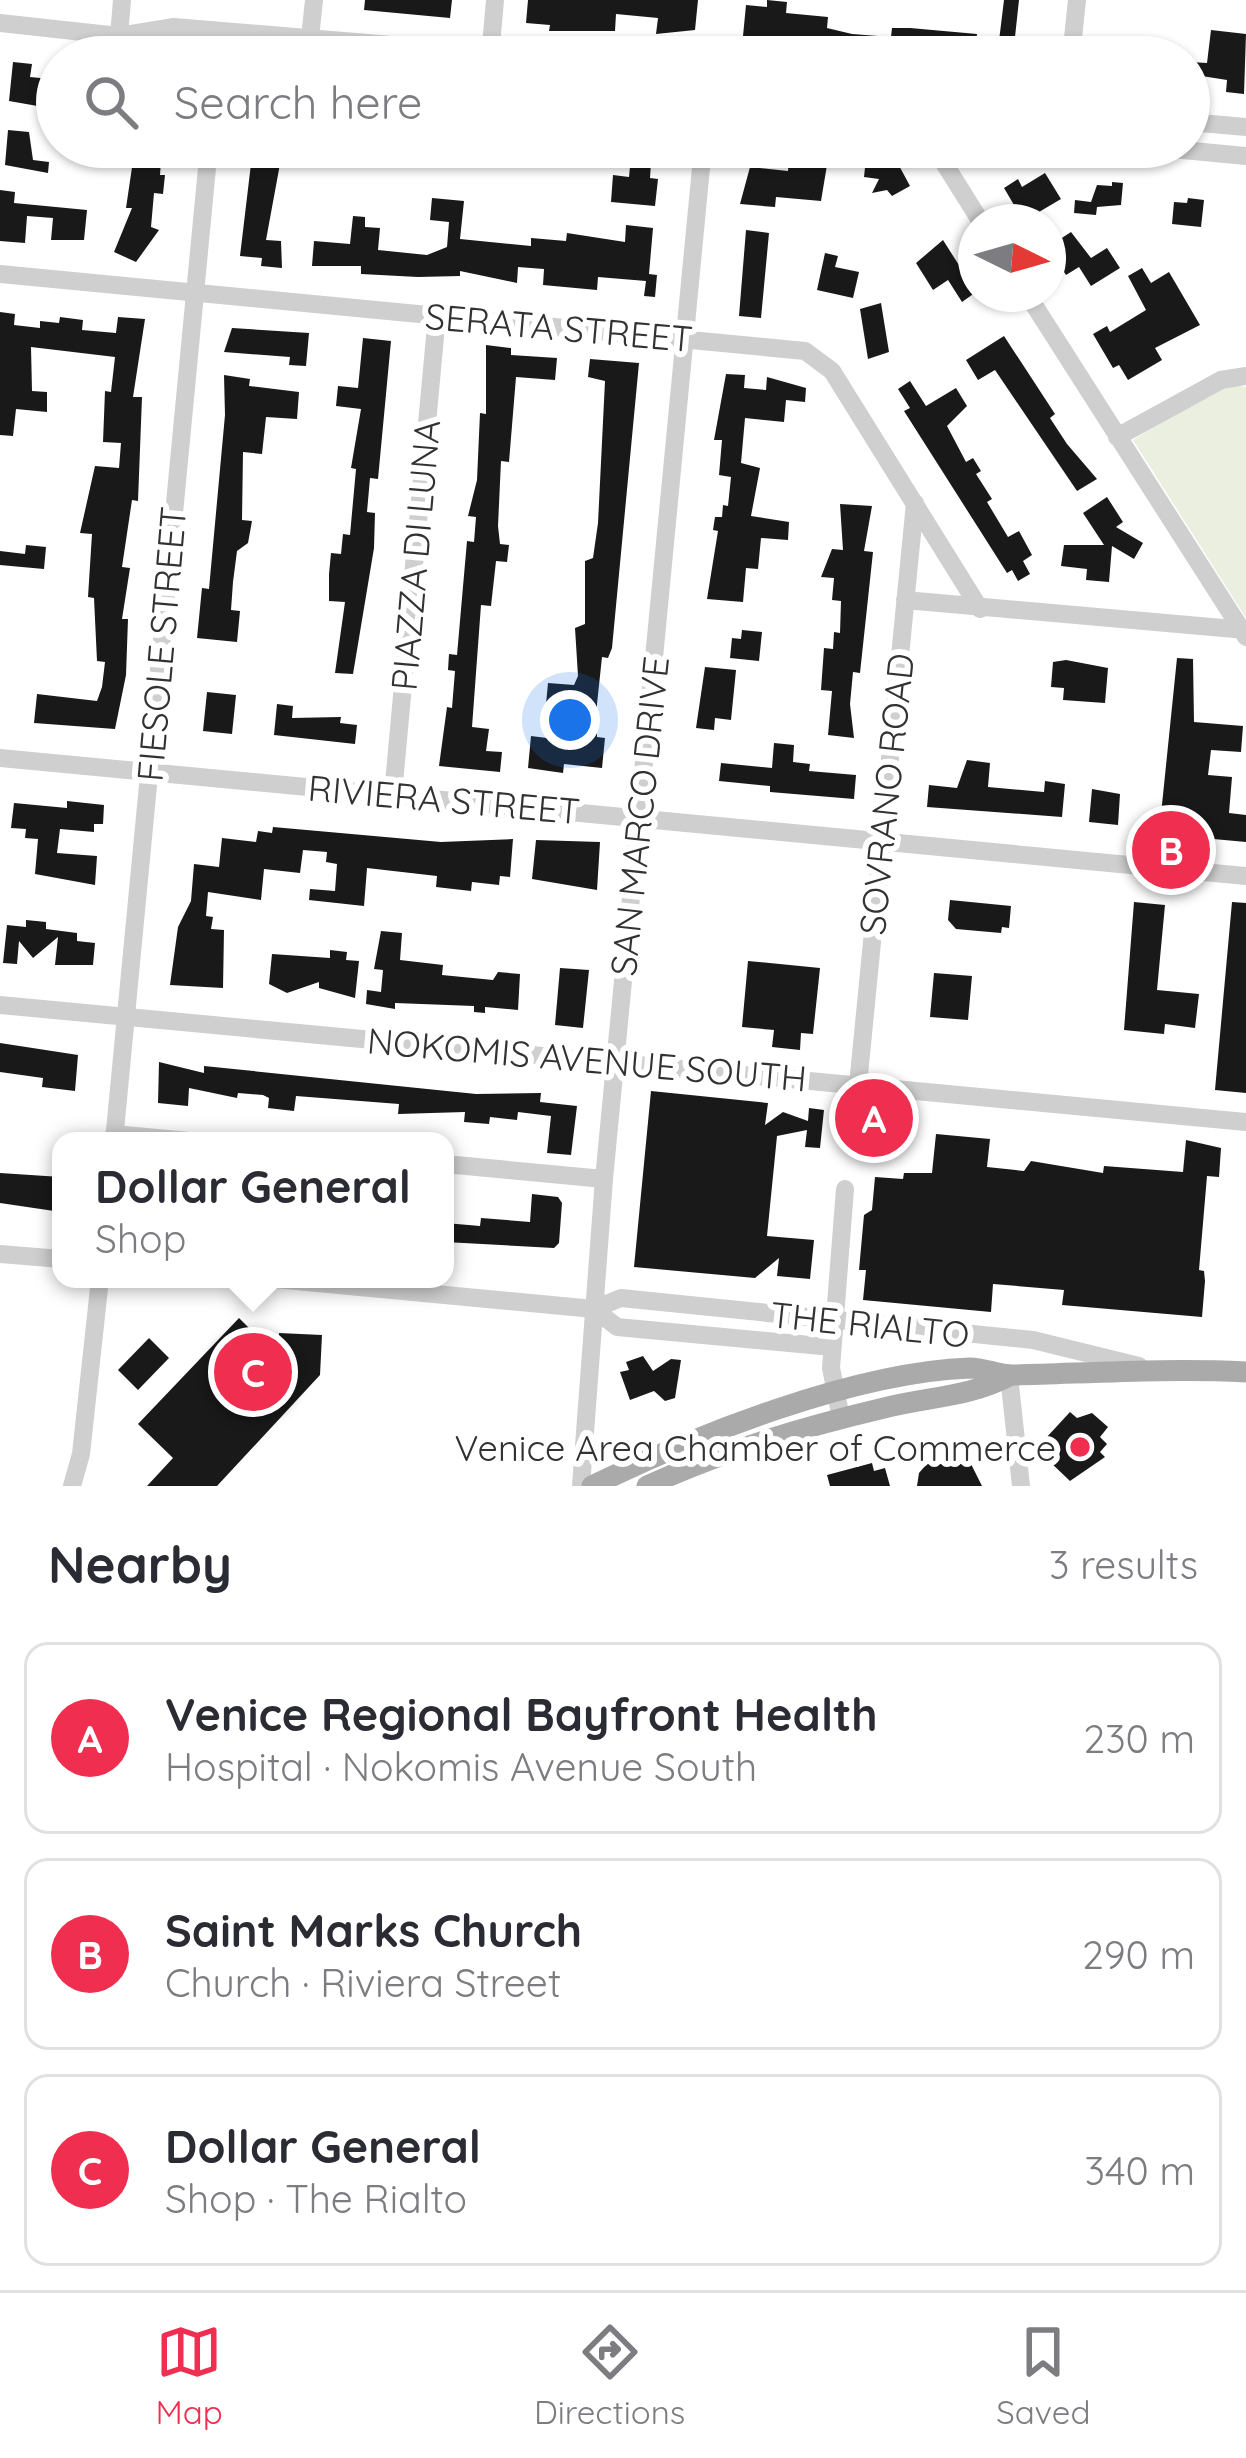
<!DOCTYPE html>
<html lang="en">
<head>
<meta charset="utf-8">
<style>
  :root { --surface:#fff; --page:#f2f2f3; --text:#2b2b33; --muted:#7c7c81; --line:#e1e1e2; --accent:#f02e4f }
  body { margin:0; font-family:Quicksand,sans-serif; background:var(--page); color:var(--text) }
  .compass { position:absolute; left:958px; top:204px; width:108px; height:108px; border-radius:50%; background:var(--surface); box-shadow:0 3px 9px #0004; rotate:95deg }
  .you { position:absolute; left:570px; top:720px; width:42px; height:42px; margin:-30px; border:9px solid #fff; border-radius:50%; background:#1a73e8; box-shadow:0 0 0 18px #1a73e833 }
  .badge { display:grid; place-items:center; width:78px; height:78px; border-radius:50%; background:var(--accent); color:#fff; font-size:39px; font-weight:700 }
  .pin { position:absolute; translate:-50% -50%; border:6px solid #fff; box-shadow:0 3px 12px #0006 }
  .popup { position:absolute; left:52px; top:1132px; width:402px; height:156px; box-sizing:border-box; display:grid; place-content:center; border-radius:24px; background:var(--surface); filter:drop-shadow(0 3px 9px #0005); font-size:39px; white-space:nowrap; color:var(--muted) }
  .popup b { font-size:45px; color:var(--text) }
  .popup::after { content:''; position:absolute; left:50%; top:100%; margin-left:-24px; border:24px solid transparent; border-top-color:var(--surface) }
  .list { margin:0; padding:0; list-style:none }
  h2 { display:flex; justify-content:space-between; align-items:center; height:156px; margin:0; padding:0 48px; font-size:51px }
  h2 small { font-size:39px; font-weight:400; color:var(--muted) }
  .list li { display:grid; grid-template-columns:78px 1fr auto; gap:36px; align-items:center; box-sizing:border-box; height:192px; margin:0 24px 24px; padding:0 24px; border:3px solid var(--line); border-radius:24px }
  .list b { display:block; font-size:45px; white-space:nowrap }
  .list p { margin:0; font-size:39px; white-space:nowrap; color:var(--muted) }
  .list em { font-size:39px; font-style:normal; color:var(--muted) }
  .icon { flex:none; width:66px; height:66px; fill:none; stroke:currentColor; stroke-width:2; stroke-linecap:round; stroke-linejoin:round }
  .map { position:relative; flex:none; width:1246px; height:1486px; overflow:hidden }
  .search { position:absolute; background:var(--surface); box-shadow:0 3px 9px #0004; left:36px; right:36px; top:36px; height:132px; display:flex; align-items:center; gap:30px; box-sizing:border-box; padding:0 42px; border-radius:66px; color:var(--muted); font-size:45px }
  .sheet { height:804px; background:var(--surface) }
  nav { display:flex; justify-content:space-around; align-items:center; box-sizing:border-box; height:168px; border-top:3px solid var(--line); background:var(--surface); font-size:33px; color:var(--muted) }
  nav a { display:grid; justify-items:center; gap:6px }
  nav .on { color:var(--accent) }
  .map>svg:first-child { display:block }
  .green { fill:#eaefe0 }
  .building { fill:#191919 }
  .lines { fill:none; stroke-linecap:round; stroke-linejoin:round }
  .minor { stroke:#cfcfcf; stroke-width:18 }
  .major { stroke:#aaa; stroke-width:21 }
  .poi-dot { fill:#f02e4f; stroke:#fff; stroke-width:4.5 }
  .labels { text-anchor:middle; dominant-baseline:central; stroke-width:12; stroke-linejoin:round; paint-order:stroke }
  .street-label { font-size:36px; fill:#323232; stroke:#fff }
  .poi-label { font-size:36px; fill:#323232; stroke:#fff; text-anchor:end }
</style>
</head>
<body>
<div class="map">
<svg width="1246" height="1486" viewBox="0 0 1246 1486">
  <rect width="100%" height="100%" fill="#fff"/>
  <path class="green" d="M 1233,385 L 1246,387 L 1246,618 L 1133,440 L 1217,389 Z"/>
  <path class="building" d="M 365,0 L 452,0 L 450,18 L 364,10 Z
    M 528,0 L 698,0 L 695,30 L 656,34 L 658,18 L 616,14 L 615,31 L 549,31 L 550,25 L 526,23 Z
    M 767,0 L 787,2 L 786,13 L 828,17 L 827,28 L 852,34 L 891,37 L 892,28 L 910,28 L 977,34 L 974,57 L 934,57 L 935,48 L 909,46 L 908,57 L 827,45 L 827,51 L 761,46 L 762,38 L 743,36 L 746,5 L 767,7 Z
    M 1004,0 L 1019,0 L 1014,46 L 1042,49 L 1041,57 L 997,57 Z
    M 1211,30 L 1246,34 L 1244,94 L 1226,92 L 1227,80 L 1189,74 L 1189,62 L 1207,63 Z
    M 13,62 L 32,64 L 30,77 L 51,79 L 49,108 L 9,101 Z
    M 8,130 L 29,132 L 33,160 L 49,162 L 48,173 L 5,165 Z
    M 135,147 L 162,147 L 160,175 L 165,175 L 163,194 L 154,193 L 151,227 L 159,230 L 136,262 L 114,252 L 132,208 L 126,208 Z
    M 253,147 L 280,147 L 282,153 L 266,240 L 281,241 L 282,268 L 261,266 L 262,258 L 240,256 Z
    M 632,147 L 652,147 L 650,178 L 658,179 L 655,206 L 611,202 L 613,175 L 629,177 Z
    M 809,152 L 829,153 L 821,201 L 776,197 L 775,207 L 740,204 L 750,167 L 788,171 L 789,157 L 809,159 Z
    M 866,158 L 895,158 L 910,186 L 892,196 L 887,190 L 872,193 L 879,179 L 864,177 Z
    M 1045,173 L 1061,199 L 1039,212 L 1045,222 L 1024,222 L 1004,188 L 1018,179 L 1022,187 Z
    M 1112,182 L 1123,183 L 1121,205 L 1097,207 L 1096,215 L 1074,213 L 1075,200 L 1091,202 L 1097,185 L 1112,186 Z
    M 0,190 L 15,192 L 14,203 L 87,210 L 84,240 L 51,240 L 53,218 L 27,216 L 25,243 L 0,241 Z
    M 432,198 L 464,201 L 460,239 L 531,246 L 531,238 L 566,241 L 567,233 L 625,242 L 626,225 L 653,228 L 649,274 L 657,275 L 655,297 L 644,296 L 646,281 L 598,277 L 597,290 L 543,285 L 544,269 L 518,267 L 517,283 L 460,271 L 460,276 L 418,277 L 361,274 L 361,266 L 312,266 L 314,241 L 350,244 L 353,216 L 365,217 L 365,227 L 380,228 L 378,250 L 427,255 L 447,247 L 449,222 L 430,220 Z
    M 1188,198 L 1204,200 L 1201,227 L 1172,224 L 1174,202 L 1187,203 Z
    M 746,230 L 769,233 L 761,318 L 739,316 Z
    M 1071,232 L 1091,258 L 1107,248 L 1120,268 L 1091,286 L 1079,267 L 1066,275 L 1048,247 Z
    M 943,240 L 976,292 L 962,302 L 948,280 L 933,290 L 916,263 Z
    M 825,253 L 838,256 L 835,267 L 859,272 L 853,298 L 817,290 Z
    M 1142,268 L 1151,283 L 1169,272 L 1200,325 L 1155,348 L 1162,360 L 1128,380 L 1119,365 L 1113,368 L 1093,334 L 1107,326 L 1110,332 L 1146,310 L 1128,276 Z
    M 881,303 L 889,352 L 868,359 L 860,309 Z
    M 0,312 L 15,314 L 14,325 L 40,328 L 40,321 L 59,323 L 60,317 L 83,320 L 82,330 L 116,333 L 118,317 L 145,319 L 133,397 L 142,397 L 138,501 L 132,500 L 122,567 L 130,568 L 122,619 L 128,619 L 126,675 L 115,729 L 34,723 L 37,694 L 97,701 L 102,687 L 105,662 L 97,661 L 94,598 L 88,597 L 92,534 L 80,533 L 95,466 L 119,468 L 121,443 L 103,442 L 105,391 L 111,392 L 115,357 L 31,347 L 32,391 L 47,392 L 47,412 L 16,409 L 13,436 L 0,435 Z
    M 232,328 L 309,333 L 306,366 L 289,365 L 290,357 L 224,352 Z
    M 1004,336 L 1055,414 L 1050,418 L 1067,444 L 1097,479 L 1077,491 L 995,370 L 978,380 L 966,360 Z
    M 363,338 L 391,341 L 378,479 L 370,478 L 367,512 L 375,513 L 374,548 L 353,674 L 335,673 L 345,602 L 329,601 L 329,574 L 331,553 L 341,554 L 343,534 L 350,535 L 356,469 L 351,468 L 361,409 L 336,406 L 338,386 L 358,388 Z
    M 486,345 L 511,348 L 511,355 L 557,358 L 555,380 L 516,377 L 509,462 L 501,461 L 498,526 L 500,544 L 509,545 L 507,562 L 496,561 L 491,606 L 481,605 L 472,727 L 489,729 L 486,751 L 502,752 L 500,772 L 439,766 L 447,707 L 452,708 L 455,671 L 448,670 L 449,654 L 457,655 L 467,541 L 474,542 L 476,517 L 468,516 L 477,480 L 480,413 L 486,414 Z
    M 590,359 L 639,363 L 612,648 L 608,658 L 602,657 L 597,704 L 597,737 L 605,738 L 602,768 L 564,764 L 563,773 L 528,768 L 531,736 L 555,739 L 556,731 L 569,732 L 571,707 L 546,704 L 548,683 L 574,685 L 578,676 L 575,628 L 585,624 L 585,561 L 593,558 L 598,523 L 605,381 L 588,377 Z
    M 726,374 L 745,375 L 744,388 L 766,390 L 767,377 L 806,388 L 805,402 L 786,400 L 784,422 L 745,418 L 741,463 L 760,468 L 751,516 L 789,522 L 788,540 L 761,538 L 758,569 L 746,568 L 743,602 L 707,599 L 718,531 L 713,530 L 715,517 L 722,517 L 723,505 L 728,506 L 731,477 L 719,475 L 722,440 L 714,440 Z
    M 224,375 L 250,379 L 249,386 L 299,392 L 297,419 L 266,417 L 262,454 L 243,452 L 242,520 L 252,521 L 248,543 L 237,551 L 233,582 L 231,610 L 240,611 L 237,642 L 197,638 L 202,588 L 209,589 L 225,415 Z
    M 910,381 L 926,406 L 956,388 L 967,406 L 947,426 L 966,462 L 973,458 L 981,471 L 976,474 L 992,499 L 987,502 L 1008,537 L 1019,531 L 1032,555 L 1023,561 L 1030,574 L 1018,581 L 1012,570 L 1007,573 L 904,411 L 910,408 L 898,389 Z
    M 1107,497 L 1123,522 L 1116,527 L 1143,543 L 1134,559 L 1112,546 L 1109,582 L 1086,580 L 1087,569 L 1061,566 L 1064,545 L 1104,545 L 1083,513 Z
    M 840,504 L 872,506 L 864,551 L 873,552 L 860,673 L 853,672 L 850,704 L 854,738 L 828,735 L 832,691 L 821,690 L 824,648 L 833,649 L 834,632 L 840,633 L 841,601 L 832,600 L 834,578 L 821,577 L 832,549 L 843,550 Z
    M 26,545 L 46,547 L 44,569 L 0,565 L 0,551 L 25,554 Z
    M 742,630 L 762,632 L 759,661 L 730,658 L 732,638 L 741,639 Z
    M 1177,658 L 1193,659 L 1194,722 L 1243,726 L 1241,752 L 1211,750 L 1208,775 L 1232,777 L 1229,813 L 1246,815 L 1246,842 L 1159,834 Z
    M 1066,660 L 1108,668 L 1105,703 L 1063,700 L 1064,688 L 1051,687 L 1053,662 Z
    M 705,667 L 736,670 L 731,720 L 715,718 L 714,730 L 696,728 Z
    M 207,692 L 236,695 L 232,734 L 203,731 Z
    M 277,704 L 293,706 L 292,718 L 341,717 L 340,723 L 357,725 L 355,744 L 274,735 Z
    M 774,743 L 794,745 L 793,762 L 810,764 L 809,771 L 856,775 L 854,799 L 770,792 L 770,786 L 719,781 L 721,763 L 772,768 Z
    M 967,760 L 990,763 L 988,787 L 1044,792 L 1045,781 L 1065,784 L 1062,817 L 927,807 L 929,785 L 957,788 Z
    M 1092,789 L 1120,794 L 1118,825 L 1089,822 Z
    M 67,801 L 104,805 L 103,824 L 94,824 L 94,832 L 60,829 L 57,853 L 97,856 L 95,885 L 35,874 L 38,839 L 25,838 L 26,829 L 11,828 L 14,803 L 67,808 Z
    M 273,827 L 441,842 L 513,839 L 510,877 L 500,876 L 499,885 L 472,882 L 471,891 L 436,887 L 437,876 L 367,868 L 364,906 L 309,900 L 310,889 L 335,891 L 337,864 L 326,862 L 327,852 L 303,850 L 300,873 L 264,869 L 261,900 L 208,892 L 206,916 L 213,917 L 211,929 L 224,930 L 223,988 L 170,985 L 178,927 L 191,901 L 194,864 L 219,867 L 222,838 L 256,842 L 258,831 L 272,833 Z
    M 536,840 L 600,842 L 597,890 L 532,879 Z
    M 950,900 L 1011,906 L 1009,928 L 1002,927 L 1001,933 L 956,929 L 948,920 Z
    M 1134,902 L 1165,905 L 1157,990 L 1199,994 L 1195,1028 L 1165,1024 L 1164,1034 L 1124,1030 Z
    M 1232,902 L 1246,903 L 1246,1093 L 1215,1090 Z
    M 26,920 L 46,922 L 46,929 L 77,933 L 77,941 L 95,943 L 93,965 L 55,965 L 58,937 L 33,958 L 19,941 L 17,964 L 3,963 L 7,925 L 26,927 Z
    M 381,931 L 402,933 L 400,960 L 443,965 L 442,975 L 493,980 L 498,972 L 520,974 L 518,1010 L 485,1007 L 485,1013 L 474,1012 L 474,1006 L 395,1003 L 395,1009 L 366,1004 L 367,990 L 381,992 L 383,970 L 374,969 Z
    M 330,950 L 347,952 L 346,960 L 359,961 L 355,998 L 319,988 L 319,982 L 287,993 L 269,984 L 272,954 L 330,958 Z
    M 748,961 L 820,968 L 813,1034 L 801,1033 L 800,1050 L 772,1047 L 774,1030 L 742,1027 Z
    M 560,968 L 589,970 L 583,1028 L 555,1025 Z
    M 934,973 L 972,976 L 968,1020 L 930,1017 Z
    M 0,1043 L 78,1055 L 75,1091 L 42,1087 L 43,1078 L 0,1072 Z
    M 159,1062 L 204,1073 L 204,1066 L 476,1094 L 541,1093 L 540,1102 L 577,1106 L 571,1155 L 547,1153 L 551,1116 L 518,1112 L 517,1120 L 490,1117 L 489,1124 L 464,1122 L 465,1112 L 398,1114 L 399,1104 L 296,1096 L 294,1111 L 268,1108 L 269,1098 L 263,1095 L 238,1093 L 237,1098 L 189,1088 L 188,1106 L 158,1103 Z
    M 651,1091 L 768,1103 L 765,1125 L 783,1112 L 808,1121 L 809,1108 L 824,1110 L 820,1148 L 805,1147 L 807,1130 L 777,1136 L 767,1236 L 814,1240 L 810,1279 L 777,1276 L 779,1258 L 755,1278 L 634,1267 Z
    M 936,1134 L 990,1139 L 987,1167 L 1024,1171 L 1031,1161 L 1103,1173 L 1104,1166 L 1183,1172 L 1186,1140 L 1221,1148 L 1219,1177 L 1207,1176 L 1199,1270 L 1204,1271 L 1205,1281 L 1202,1317 L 1062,1305 L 1064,1290 L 993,1284 L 991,1312 L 863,1300 L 866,1270 L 859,1270 L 864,1215 L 872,1210 L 875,1177 L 903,1179 L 904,1173 L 932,1173 Z
    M 0,1173 L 61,1177 L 61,1212 L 0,1203 Z
    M 532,1194 L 558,1197 L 562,1203 L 559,1243 L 554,1248 L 445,1242 L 445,1223 L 480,1226 L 481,1218 L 530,1222 Z
    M 239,1318 L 277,1356 L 279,1333 L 322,1335 L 320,1375 L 217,1486 L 147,1486 L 173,1458 L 138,1424 Z
    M 149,1338 L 169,1358 L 138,1390 L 118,1370 Z
    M 643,1356 L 653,1371 L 671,1359 L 681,1360 L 675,1398 L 665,1401 L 654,1391 L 630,1400 L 620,1372 L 629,1370 L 626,1362 Z
    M 1070,1412 L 1077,1418 L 1092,1413 L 1108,1427 L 1100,1437 L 1107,1444 L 1100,1452 L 1105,1457 L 1070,1481 L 1049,1461 L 1059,1450 L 1046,1438 Z
    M 953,1455 L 970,1462 L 982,1486 L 917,1486 L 919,1473 L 932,1458 Z
    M 872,1463 L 874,1471 L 885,1468 L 890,1486 L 830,1486 L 827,1475 Z"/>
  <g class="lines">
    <path class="minor" d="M 0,23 L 119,36 L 178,57
      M 119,36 L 174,27 L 536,57
      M 119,36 L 122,0
      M 218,57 L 220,31
      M 308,57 L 314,0
      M 490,57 L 495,0
      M 1071,57 L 1077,0
      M 1189,122 L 1246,127
      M 934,147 L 981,222
      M 1151,147 L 1246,156
      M 0,274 L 805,351 L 832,371 L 980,609
      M 1027,294 L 1246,637
      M 1117,437 L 1221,380 L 1246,376
      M 905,600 L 1246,630
      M 0,758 L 1246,876
      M 393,794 L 437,315
      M 0,1005 L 1246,1122
      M 858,1085 L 915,503
      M 114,1134 L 189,1141
      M 114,1141 L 209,147
      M 445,1164 L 604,1179
      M 0,1254 L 61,1259
      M 275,1279 L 594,1309 L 621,1298 L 1033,1340 L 1139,1366
      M 594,1309 L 617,1327 L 832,1347
      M 1009,1376 L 1021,1486
      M 841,1418 L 831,1368 L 845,1189
      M 72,1486 L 81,1454 L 100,1279
      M 581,1486 L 604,1179 L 703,147"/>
    <path class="major" d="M 592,1486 C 696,1435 854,1372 970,1368 C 985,1368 1000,1376 1015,1375 C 1093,1373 1168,1368 1246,1372
      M 647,1486 C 722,1451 803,1427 884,1408 C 927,1397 970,1397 1009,1376"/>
  </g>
  <circle class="poi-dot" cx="1080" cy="1447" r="12"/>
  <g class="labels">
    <g class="street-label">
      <text transform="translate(559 327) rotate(5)">SERATA STREET</text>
      <text transform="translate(415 555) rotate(-85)">PIAZZA DI LUNA</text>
      <text transform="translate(161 644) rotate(-85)">FIESOLE STREET</text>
      <text transform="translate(886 794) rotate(-84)">SOVRANO ROAD</text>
      <text transform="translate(444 799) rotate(5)">RIVIERA STREET</text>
      <text transform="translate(639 816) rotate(-84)">SAN MARCO DRIVE</text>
      <text transform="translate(587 1059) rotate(5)">NOKOMIS AVENUE SOUTH</text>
      <text transform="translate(870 1324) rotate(6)">THE RIALTO</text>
    </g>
    <g class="poi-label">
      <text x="1056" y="1447">Venice Area Chamber of Commerce</text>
    </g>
  </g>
</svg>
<svg class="compass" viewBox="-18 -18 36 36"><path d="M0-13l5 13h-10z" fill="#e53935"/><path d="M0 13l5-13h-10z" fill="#7c7c81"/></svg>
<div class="you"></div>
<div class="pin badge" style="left:874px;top:1118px">A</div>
<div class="pin badge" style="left:1171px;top:850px">B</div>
<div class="pin badge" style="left:253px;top:1372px">C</div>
<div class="popup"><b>Dollar General</b>Shop</div>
<div class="search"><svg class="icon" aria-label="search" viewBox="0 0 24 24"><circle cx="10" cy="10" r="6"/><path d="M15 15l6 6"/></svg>Search here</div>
</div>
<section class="sheet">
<h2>Nearby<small>3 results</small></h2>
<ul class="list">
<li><span class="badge">A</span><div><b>Venice Regional Bayfront Health</b><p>Hospital · Nokomis Avenue South</p></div><em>230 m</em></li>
<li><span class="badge">B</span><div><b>Saint Marks Church</b><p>Church · Riviera Street</p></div><em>290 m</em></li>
<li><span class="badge">C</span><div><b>Dollar General</b><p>Shop · The Rialto</p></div><em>340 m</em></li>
</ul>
</section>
<nav>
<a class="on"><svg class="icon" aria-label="map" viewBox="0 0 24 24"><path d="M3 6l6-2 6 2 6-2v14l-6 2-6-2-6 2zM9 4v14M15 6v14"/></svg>Map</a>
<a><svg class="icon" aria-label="directions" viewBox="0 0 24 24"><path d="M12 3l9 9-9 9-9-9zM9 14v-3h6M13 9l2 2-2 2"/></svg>Directions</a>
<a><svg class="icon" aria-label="saved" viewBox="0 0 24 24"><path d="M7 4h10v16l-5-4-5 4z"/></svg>Saved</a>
</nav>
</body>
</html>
